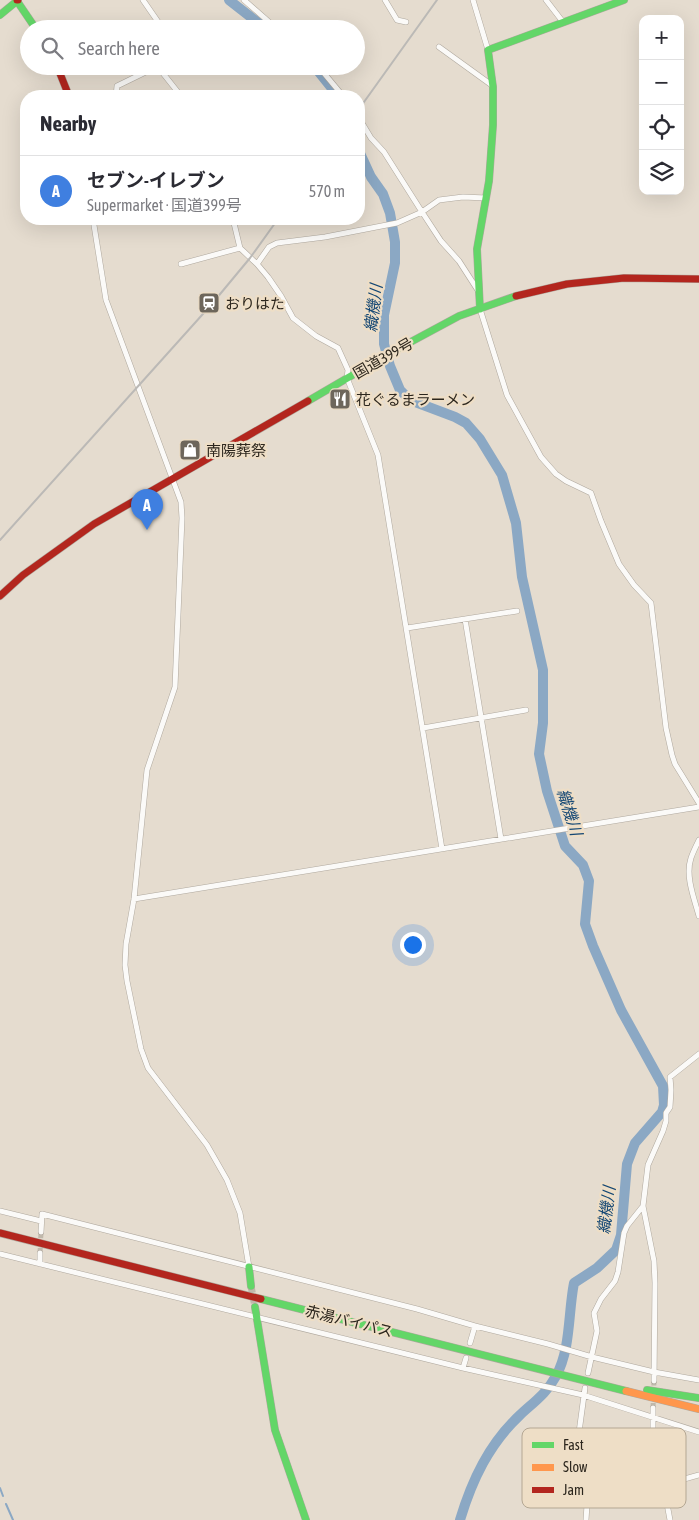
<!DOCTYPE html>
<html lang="en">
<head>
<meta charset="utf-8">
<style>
  :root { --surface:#fff; --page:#f2f2f3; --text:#2b2b33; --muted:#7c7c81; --line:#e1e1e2; --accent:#111827 }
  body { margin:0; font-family:"Asap Condensed","Noto Sans JP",sans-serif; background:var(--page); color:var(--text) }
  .controls { position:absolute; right:15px; top:15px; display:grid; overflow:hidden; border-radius:10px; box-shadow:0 5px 20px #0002 }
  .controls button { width:45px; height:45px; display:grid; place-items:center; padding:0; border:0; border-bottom:1px solid var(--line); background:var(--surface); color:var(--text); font:25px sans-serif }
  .you { position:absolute; left:412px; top:944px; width:18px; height:18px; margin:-12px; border:4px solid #fff; border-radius:50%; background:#1a73e8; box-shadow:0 0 0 8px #1a73e833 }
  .badge { display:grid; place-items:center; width:32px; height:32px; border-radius:50%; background:var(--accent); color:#fff; font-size:16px; font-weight:700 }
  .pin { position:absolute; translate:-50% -41px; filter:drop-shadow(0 1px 2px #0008) }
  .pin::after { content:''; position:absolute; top:26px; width:18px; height:15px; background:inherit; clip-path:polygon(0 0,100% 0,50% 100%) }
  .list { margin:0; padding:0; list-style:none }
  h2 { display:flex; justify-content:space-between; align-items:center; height:65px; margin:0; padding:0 20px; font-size:21px }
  h2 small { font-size:16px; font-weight:400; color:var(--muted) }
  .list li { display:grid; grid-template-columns:32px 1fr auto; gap:15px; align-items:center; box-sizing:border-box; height:70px; padding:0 20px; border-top:1px solid var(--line) }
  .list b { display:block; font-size:19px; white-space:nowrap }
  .list p { margin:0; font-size:16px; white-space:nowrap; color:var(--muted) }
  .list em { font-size:16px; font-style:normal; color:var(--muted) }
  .icon { flex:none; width:28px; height:28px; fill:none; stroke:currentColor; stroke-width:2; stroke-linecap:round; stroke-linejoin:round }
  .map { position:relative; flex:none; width:699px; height:1520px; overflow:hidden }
  .search { position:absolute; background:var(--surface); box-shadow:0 5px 20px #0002; left:20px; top:20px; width:345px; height:55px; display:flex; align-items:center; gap:12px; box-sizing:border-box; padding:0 18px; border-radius:28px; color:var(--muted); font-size:19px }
  .panel { position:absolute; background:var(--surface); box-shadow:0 5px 20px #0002; left:20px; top:90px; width:345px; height:135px; border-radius:20px }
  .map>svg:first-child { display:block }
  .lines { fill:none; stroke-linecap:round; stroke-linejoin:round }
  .stream { stroke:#8ba8c4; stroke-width:2 }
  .river { stroke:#8ba8c4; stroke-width:10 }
  .street-tunnel { stroke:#c0b8ab; stroke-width:5; stroke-dasharray:5 2.5; stroke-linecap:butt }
  .secondary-tunnel { stroke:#c0b8ab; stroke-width:7; stroke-dasharray:7 3.5; stroke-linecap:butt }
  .street-casing { stroke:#afa89e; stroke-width:6 }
  .fast-casing { stroke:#afa89e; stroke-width:8 }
  .slow-casing { stroke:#afa89e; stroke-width:8 }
  .jam-casing { stroke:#afa89e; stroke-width:8 }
  .street { stroke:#fbfaf8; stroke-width:5 }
  .fast { stroke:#63d668; stroke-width:7 }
  .slow { stroke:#ff974d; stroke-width:7 }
  .jam { stroke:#b3261e; stroke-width:7 }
  .rail { stroke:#bbb9b6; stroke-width:2 }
  .labels { text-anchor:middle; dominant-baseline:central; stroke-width:4.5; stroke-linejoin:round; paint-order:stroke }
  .poi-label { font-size:15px; fill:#2c261d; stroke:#eedec6; text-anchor:start }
  .street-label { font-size:15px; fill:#2c261d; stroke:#eedec6 }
  .water-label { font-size:16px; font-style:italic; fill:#144774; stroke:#eedec6 }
  .key { fill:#eedec6; stroke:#b4a793; stroke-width:1 }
  .key-label { font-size:14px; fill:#2c261d }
</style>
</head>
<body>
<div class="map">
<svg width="699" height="1520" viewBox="0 0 699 1520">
  <rect width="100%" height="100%" fill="#e5dccf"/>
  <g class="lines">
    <path class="stream" d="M 0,1488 L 3,1496
      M 6,1504 L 13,1520"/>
    <path class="river" d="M 229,0 L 266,29
      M 314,66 L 338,96
      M 359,151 L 371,177 L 383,194 L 390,213 L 395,242 L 395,263 L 384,315 L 384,344 L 390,366 L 400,390 L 410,400 L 455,417 L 466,423 L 480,439 L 502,475 L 516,523 L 522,577 L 543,670 L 543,723 L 539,754 L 547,791 L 565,846 L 583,865 L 589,881 L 585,924 L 593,946 L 621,1010 L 663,1086 L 664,1105 L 662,1112 L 635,1143 L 627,1164 L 621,1235 L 616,1250 L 597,1268 L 574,1283 C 568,1313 571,1349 556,1376 C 547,1393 534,1402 520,1415 C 489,1444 472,1480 460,1520"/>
    <path class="street-tunnel" d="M 40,1253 L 41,1232
      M 653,1408 L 654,1381"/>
    <path class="secondary-tunnel" d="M 251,1286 L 255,1307"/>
    <g class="street-casing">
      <path id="street" d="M 143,0 L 163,29
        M 244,0 L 277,29
        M 385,0 L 397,20 L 406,22
        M 473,0 L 488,50
        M 546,0 L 563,22
        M 439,47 L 493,86
        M 318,66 L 343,96
        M 158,67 L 181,96
        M 116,96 L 117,86 L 158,66
        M 359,118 L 371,138 L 384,152 L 422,212 L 441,241 L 459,261 L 479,292
        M 93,219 L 106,300 L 181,502 L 182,518 L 175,687 L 147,770 L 134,899 L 126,944 L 125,965 L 127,981 L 141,1049 L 148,1068 L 207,1145 L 227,1180 L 240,1213 L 249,1267
        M 233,219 L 240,248 L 257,264 L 268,277 L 281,296 L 293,318 L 316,336 L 338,348 L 348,370 L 347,378 L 378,455 L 442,849
        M 181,264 L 240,248
        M 257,264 L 269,247 L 277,243 L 325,237 L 397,223 L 422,212 L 439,200 L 463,197 L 486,198
        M 480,309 L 507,395 L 541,457 L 556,474 L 566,481 L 591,493 L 601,521 L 619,564 L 634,585 L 651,603 L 666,728 L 672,755 L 675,764 L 699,803
        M 465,619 L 501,839
        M 407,628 L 517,611
        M 423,728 L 526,710
        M 699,840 C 696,846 693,852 691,858 C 685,876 694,898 699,916
        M 134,899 C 323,870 510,836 699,807
        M 0,1211 L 41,1221
        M 41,1232 L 42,1214 L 417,1309 L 475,1326 L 548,1344 L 592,1357 L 654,1372 L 699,1380
        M 40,1253 L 40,1264
        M 0,1254 L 463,1368 L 583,1395 L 699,1432
        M 470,1343 L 475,1326
        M 463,1368 L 466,1358
        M 588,1373 L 597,1331 L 594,1313 L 601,1299 L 615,1281 L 618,1272 L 624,1233 L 627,1226 L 643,1206
        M 654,1381 L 655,1283 L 654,1261 L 643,1206 L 648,1165 L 663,1131 L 666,1121 L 666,1113 L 670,1107 L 671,1090 L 670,1077 L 699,1054
        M 585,1388 L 577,1447 L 589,1475 L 586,1520
        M 653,1408 L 653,1428 L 670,1520
        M 663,1485 L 699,1475"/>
    </g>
    <g class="fast-casing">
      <path id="fast" d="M 0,15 L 17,1 L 36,29
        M 480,309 L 477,249 L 489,181 L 493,125 L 493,87 L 488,50 L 624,0
        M 308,401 L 392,352 L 459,316 L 516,296
        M 249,1267 L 251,1286
        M 261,1299 L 626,1391
        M 255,1307 L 275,1430 L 306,1520
        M 647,1390 L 699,1398"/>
    </g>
    <g class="slow-casing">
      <path id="slow" d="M 626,1391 L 699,1409"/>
    </g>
    <g class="jam-casing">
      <path id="jam" d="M 17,0 L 18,0
        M 57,66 L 69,96
        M 516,296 L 567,284 L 624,278 L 699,279
        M 0,596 L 23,575 L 94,524 L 308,401
        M 0,1233 L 261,1299"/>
    </g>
    <use href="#street" class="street"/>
    <use href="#fast" class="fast"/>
    <use href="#slow" class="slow"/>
    <use href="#jam" class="jam"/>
    <path class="rail" d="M 359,109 L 437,0
      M 0,540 L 211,305 L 250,258 L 278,219"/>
  </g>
  <defs>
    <g id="station-square" transform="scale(1.125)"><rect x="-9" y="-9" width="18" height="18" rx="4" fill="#6d665b" stroke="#eedec6"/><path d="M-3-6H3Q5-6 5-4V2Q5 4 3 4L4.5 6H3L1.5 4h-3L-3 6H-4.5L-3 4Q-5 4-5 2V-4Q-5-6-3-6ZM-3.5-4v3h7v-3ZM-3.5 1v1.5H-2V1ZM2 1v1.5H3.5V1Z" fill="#fff"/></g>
    <g id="restaurant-square" transform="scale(1.125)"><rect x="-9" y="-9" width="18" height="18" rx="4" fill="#6d665b" stroke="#eedec6"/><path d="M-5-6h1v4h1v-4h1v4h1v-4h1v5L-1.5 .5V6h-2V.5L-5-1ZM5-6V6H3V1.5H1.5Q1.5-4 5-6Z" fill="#fff"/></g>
    <g id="shop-square" transform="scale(1.125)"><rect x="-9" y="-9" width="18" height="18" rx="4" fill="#6d665b" stroke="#eedec6"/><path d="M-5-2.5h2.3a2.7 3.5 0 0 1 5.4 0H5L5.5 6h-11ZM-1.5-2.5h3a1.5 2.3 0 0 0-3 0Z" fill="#fff"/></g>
  </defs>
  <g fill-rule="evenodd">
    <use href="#station-square" x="209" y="303"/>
    <use href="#restaurant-square" x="340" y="399"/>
    <use href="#shop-square" x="190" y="450"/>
  </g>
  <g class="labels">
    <g class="poi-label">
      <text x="225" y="303">おりはた</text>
      <text x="356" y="399">花ぐるまラーメン</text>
      <text x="206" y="450">南陽葬祭</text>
    </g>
    <g class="street-label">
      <text transform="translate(383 358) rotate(-30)">国道399号</text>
      <text transform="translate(349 1321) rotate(14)">赤湯バイパス</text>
    </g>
    <g class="water-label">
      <text transform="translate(373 308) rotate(-83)">織機川</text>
      <text transform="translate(570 812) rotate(72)">織機川</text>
      <text transform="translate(606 1210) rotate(-83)">織機川</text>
    </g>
  </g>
  <rect x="522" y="1428" width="164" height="80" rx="8" class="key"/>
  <rect x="532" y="1442" width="22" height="6" fill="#63d668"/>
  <rect x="532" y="1464" width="22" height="7" fill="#ff974d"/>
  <rect x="532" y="1487" width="22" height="6" fill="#b3261e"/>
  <g class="key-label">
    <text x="563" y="1450">Fast</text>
    <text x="563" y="1472">Slow</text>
    <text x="563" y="1495">Jam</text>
  </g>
</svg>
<div class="controls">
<button>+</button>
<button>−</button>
<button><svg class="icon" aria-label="locate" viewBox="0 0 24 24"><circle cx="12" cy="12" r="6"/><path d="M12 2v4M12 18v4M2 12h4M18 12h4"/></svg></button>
<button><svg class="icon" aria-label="layers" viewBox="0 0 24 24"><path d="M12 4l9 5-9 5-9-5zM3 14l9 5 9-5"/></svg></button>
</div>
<div class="you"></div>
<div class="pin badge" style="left:147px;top:530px;background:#3f7fe0">A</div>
<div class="search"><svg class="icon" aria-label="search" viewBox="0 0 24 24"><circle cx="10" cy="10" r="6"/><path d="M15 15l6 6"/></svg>Search here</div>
<section class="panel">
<h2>Nearby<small></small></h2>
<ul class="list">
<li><span class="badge" style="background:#3f7fe0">A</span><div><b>セブン-イレブン</b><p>Supermarket · 国道399号</p></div><em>570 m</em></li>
</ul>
</section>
</div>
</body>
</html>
